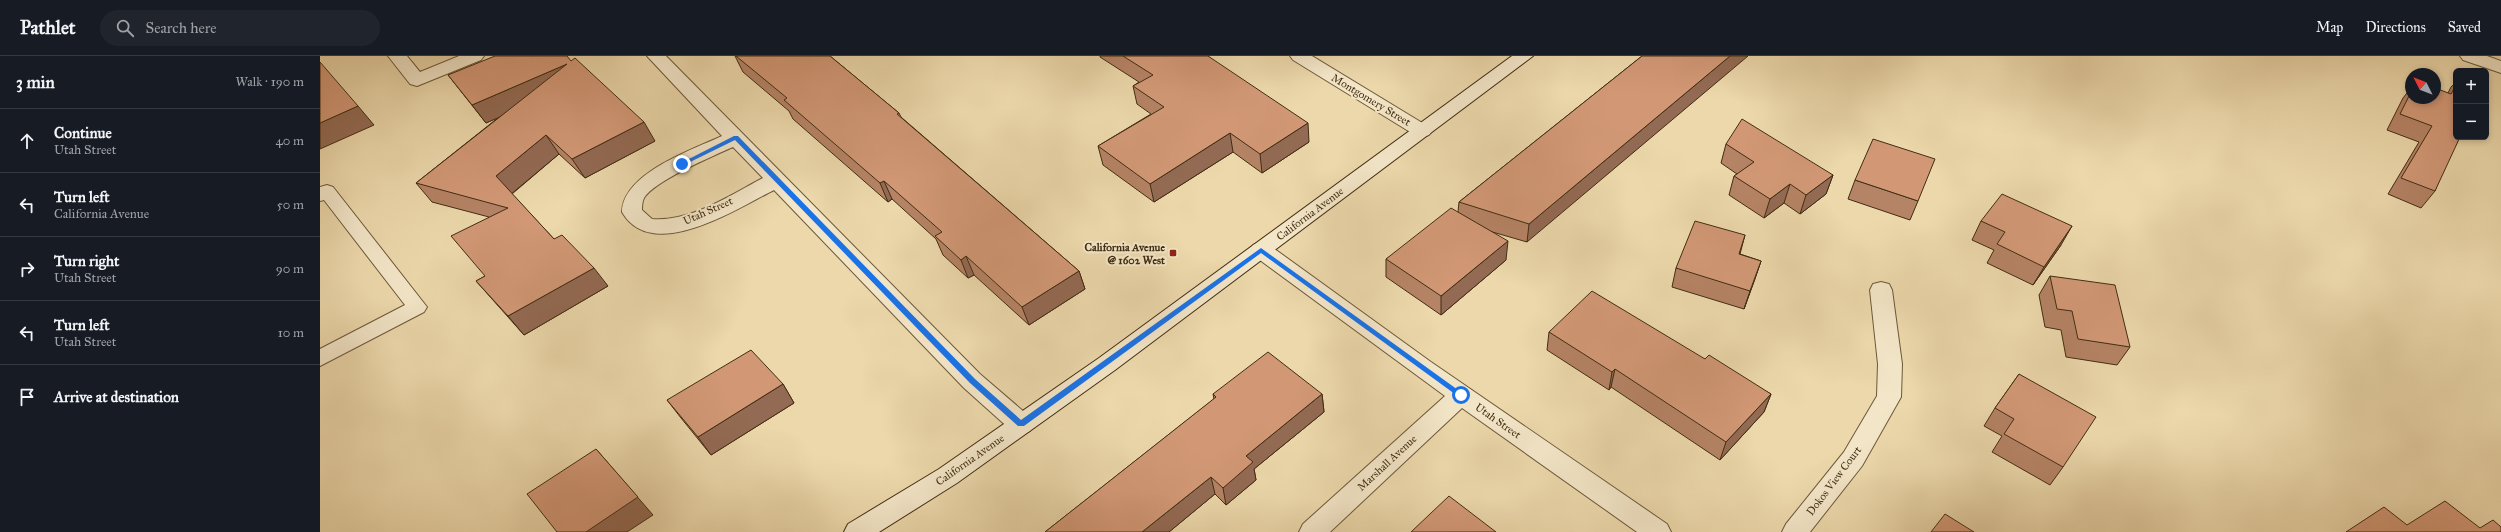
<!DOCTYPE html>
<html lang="en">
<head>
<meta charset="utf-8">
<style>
  :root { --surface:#171b24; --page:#20242c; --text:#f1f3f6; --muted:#9ea1a6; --line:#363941 }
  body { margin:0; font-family:"IM FELL Great Primer",serif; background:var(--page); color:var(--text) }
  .controls { position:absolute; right:12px; top:12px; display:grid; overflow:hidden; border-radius:6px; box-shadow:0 2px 6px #0003 }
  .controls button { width:36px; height:36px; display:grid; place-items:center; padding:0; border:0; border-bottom:1px solid var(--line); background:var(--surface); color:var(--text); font:20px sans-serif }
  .compass { position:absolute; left:2085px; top:12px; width:36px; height:36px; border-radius:50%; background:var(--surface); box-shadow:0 2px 6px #0003; rotate:312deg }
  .stop { position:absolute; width:12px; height:12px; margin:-9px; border:3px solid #1a73e8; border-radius:50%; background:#fff }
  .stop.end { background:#1a73e8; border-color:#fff; box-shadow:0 1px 4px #0008 }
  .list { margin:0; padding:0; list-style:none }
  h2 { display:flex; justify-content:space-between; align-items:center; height:52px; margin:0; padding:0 16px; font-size:17px }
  h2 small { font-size:13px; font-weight:400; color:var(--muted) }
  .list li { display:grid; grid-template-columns:26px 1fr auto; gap:12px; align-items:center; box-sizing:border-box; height:64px; padding:0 16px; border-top:1px solid var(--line) }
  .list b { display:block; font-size:15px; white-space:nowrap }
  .list p { margin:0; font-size:13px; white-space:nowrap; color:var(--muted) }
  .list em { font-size:13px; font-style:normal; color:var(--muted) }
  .icon { flex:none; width:22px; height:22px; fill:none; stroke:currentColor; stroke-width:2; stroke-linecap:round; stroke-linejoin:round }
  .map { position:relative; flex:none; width:2181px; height:476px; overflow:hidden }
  header { display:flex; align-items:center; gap:24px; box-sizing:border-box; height:56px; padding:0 20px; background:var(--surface); border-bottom:1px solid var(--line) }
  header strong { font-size:19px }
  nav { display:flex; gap:22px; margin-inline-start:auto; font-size:14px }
  .search { width:280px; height:36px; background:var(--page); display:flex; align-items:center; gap:10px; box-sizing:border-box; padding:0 14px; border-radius:22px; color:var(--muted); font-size:15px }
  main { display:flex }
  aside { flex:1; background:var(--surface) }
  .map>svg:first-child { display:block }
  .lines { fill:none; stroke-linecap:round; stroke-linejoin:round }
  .service-casing { stroke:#6c5838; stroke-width:2 }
  .minor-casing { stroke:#6c5838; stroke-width:2 }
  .secondary-casing { stroke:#412d12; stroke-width:2 }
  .service { fill:#f3e6c8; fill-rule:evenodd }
  .minor { fill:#f3e6c8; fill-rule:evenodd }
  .secondary { fill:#f3e6c8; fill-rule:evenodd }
  .wall { fill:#b58365; stroke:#412d12 }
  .shaded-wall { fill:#936a53; stroke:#412d12 }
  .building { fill:#d29876; stroke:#412d12 }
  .route { fill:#1a73e8 }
  .poi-dot { fill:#8f2418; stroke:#f3e6c8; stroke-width:1.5 }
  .labels { text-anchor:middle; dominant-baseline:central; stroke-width:4; stroke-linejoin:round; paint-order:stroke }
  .street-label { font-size:11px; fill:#412d12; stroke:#f3e6c8 }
  .poi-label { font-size:11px; font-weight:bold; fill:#412d12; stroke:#f3e6c8; text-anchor:end }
</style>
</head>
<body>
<header>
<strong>Pathlet</strong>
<div class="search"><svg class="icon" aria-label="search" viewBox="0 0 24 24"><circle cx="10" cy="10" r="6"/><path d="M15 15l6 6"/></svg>Search here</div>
<nav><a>Map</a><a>Directions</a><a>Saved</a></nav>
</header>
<main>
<aside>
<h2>3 min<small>Walk · 190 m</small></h2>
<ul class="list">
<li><svg class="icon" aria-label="ahead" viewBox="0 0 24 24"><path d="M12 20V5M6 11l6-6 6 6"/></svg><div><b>Continue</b><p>Utah Street</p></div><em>40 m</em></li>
<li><svg class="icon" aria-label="left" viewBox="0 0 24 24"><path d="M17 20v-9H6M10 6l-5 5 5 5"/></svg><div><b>Turn left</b><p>California Avenue</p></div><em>50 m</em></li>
<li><svg class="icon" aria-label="right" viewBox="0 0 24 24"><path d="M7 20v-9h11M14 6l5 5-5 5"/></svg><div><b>Turn right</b><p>Utah Street</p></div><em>90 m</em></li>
<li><svg class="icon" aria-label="left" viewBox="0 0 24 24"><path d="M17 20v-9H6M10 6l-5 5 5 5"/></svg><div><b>Turn left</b><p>Utah Street</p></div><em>10 m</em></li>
<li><svg class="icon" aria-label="arrive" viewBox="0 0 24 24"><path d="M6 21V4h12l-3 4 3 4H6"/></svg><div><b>Arrive at destination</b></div></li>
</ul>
</aside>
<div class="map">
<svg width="2181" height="476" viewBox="0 0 2181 476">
  <rect width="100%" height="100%" fill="#ecd8ab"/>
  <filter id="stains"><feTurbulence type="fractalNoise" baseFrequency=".005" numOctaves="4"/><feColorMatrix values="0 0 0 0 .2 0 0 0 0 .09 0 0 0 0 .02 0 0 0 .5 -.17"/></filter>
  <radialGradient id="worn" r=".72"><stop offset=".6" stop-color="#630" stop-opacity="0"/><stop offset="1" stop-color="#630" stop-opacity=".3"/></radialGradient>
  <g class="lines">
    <g class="service-casing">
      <path id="service" d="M 7,129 L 13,131 L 107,251 L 104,256 L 0,310 L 0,293 L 85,249 L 4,144 L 0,145 L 0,131 Z"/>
    </g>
    <g class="minor-casing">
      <path id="minor" d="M 68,0 L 87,0 L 100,16 L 139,0 L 164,0 L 161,4 L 97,30 L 90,28 Z
        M 327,0 L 346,0 L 660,318 L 710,361 L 713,368 L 710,375 L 701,378 L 692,375 L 644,332 L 454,134 C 416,153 332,208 302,156 C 303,117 372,94 402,80 ZM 413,91 L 443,122 C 410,139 371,166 332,163 L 322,154 C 322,151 322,146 324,142 C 334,125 393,100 413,91 Z
        M 970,0 L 992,0 L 1109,71 L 1112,75 L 1109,79 L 1102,81 L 1095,79 L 973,4 Z
        M 2140,0 L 2167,0 L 2181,5 L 2181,17 L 2143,4 Z
        M 941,186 L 949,189 L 1111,306 L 1347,468 L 1351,476 L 1317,476 L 1142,352 L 1010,476 L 979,476 L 983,468 L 1125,340 L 933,199 L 930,194 L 933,189 Z
        M 1561,226 L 1569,228 L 1572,234 L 1582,308 L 1581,341 L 1542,410 L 1490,476 L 1462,476 L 1466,468 L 1524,396 L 1557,340 L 1558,308 L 1550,234 L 1553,228 Z"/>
    </g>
    <g class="secondary-casing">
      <path id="secondary" d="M 1192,0 L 1213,0 L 795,314 L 637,427 L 559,476 L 524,476 L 528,468 L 619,413 L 779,302 Z"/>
    </g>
    <use href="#service" class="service"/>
    <use href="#minor" class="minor"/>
    <use href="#secondary" class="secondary"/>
  </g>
  <path class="wall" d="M 415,0 L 510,0 L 579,57 L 581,61 L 759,215 L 765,233 L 709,269 L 654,219 L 648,222 L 623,199 L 616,183 L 572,143 L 568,146 L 473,63 L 469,55 L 423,16 Z
    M 780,0 L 888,0 L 989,86 L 942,117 L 913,96 L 834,146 L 783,109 L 778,90 L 831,58 L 817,48 L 813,30 L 819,26 L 780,1 Z
    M 1322,0 L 1207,186 L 1169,175 L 1186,204 L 1121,259 L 1066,221 L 1066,203 L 1138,156 L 1139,146 Z
    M 251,5 L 335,85 L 265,122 L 239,98 L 192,138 L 234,183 L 288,230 L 204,279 L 156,225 L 165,220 L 169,161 L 112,146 L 96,127 L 179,61 L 166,67 L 128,19 Z
    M 2136,26 L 2136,81 L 2115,135 L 2101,152 L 2068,138 L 2099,86 L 2067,74 L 2083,42 L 2091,32 L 2091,42 L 2128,37 L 2131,31 Z
    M 1406,88 L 1513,119 L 1506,138 L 1480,158 L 1464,147 L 1444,162 L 1409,139 L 1414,120 L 1417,118 L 1401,107 Z
    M 1535,124 L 1598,145 L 1590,164 L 1528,143 Z
    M 1661,165 L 1741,189 L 1713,229 L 1667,207 L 1674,194 L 1652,184 Z
    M 1420,198 L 1441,205 L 1424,253 L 1352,231 L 1356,212 Z
    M 1730,220 L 1810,291 L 1797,309 L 1746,301 L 1741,274 L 1725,271 L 1719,239 Z
    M 1229,276 L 1385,303 L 1451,338 L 1444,356 L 1400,404 L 1291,331 L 1289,334 L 1227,294 Z
    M 1699,318 L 1743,411 L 1730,429 L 1672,396 L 1682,380 L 1664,370 L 1675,352 Z
    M 463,328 L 474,347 L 391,399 L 361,362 L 347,344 Z
    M 893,338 L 1002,338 L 1004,356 L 934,413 L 936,424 L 906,449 L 895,438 L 849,476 L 725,476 L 894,343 Z"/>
  <path class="shaded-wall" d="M 1410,0 L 1428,0 L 1207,186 L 1209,168 Z
    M 247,8 L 259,27 L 166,67 L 152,49 Z
    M 38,50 L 54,69 L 0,93 L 0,67 Z
    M 324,66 L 335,85 L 265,122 L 252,103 Z
    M 988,67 L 989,86 L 942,117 L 940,98 Z
    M 910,77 L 913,96 L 834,146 L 830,128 Z
    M 226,79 L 239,98 L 190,139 L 176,120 Z
    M 1513,119 L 1506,138 L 1480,158 L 1486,139 Z
    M 564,125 L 572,143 L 568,146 L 560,127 Z
    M 1470,128 L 1464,147 L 1444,162 L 1450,143 Z
    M 1752,170 L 1741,189 L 1713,229 L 1724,211 Z
    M 1425,179 L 1420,198 L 1419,198 Z
    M 1188,185 L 1186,204 L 1121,259 L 1121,240 Z
    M 646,200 L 654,219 L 648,222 L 641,204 Z
    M 1441,205 L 1435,223 L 1424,253 L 1430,235 Z
    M 274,212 L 288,230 L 204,279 L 188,260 Z
    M 759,215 L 765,233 L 709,269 L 702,251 Z
    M 1295,313 L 1291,331 L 1289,334 L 1292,316 Z
    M 463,328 L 474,347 L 391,399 L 378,381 Z
    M 1002,338 L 1004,356 L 934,413 L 936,424 L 906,449 L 903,432 L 926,400 Z
    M 1451,338 L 1444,356 L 1400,404 L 1406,386 Z
    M 276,393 L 333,459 L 307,476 L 266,476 Z
    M 891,421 L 895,438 L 849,476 L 822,476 Z"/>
  <path class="building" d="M 175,0 L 247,0 L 251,5 L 255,2 L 324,66 L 252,103 L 226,79 L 176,120 L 234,183 L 242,179 L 274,212 L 188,260 L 156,225 L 165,220 L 131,180 L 188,152 L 96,127 L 247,8 L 152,49 L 128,19 Z
    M 416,0 L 510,0 L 579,57 L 577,58 L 759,215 L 702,251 L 646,200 L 641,204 L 615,180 L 622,176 L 564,125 L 560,127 L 464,44 L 467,42 Z
    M 803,0 L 888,0 L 988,67 L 940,98 L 910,77 L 830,128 L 778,90 L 844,51 L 813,30 L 833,19 Z
    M 1322,0 L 1410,0 L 1209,168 L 1139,146 Z
    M 0,6 L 38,50 L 0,67 Z
    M 2136,29 L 2136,81 L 2140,81 L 2115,135 L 2081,122 L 2112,70 L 2080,58 L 2091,36 L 2091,42 L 2115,42 L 2115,32 L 2131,38 Z
    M 1422,63 L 1513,119 L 1486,139 L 1470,128 L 1450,143 L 1414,120 L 1434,106 L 1406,88 Z
    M 1553,83 L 1615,103 L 1598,145 L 1535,124 Z
    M 1682,138 L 1752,170 L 1724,211 L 1677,188 L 1685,176 L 1661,165 Z
    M 1131,152 L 1188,185 L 1121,240 L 1066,203 Z
    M 1375,165 L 1425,179 L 1419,198 L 1441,205 L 1430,235 L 1356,212 Z
    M 1730,220 L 1795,229 L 1810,291 L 1758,283 L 1752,255 L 1737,253 Z
    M 1272,235 L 1385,303 L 1389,299 L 1451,338 L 1406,386 L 1295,313 L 1292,316 L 1229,276 Z
    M 431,294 L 463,328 L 378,381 L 347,344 Z
    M 948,296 L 1002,338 L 926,400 L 933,406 L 903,432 L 891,421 L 822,476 L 725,476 L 896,341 L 893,338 Z
    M 1699,318 L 1776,361 L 1743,411 L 1684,378 L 1694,363 L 1675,352 Z
    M 276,393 L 318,441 L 266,476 L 237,476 L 207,438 Z
    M 1129,440 L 1176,476 L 1091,476 Z
    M 2125,445 L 2160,472 L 2173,464 L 2181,471 L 2181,476 L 2026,476 L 2064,451 L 2087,469 Z
    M 1625,458 L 1654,476 L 1611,476 Z"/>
  <path class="route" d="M 414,80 L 418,80 L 655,323 L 701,364 L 941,192 L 1145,339 L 1139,341 L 941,197 L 704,370 L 698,370 L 650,327 L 415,84 L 364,109 L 359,108 Z"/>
  <rect class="poi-dot" x="849" y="193" width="8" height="8" rx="2"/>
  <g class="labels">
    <g class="street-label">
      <text transform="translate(1051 44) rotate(31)">Montgomery Street</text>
      <text transform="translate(388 155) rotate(-24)">Utah Street</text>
      <text transform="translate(990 158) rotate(-37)">California Avenue</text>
      <text transform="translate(1178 365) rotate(35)">Utah Street</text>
      <text transform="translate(650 404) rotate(-35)">California Avenue</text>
      <text transform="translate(1067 407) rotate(-43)">Marshall Avenue</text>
      <text transform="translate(1514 425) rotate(-53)">Dokos View Court</text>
    </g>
    <g class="poi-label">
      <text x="845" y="191">California Avenue<tspan x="845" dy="13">@ 1602 West</tspan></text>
    </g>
  </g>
  <rect width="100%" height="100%" filter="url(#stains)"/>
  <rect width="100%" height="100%" fill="url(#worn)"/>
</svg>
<div class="controls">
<button>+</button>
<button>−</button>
</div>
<svg class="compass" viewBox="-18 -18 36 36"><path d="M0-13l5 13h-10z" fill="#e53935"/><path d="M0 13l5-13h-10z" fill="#9ea1a6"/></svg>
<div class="stop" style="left:1141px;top:339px"></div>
<div class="stop end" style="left:362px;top:108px"></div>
</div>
</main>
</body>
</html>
